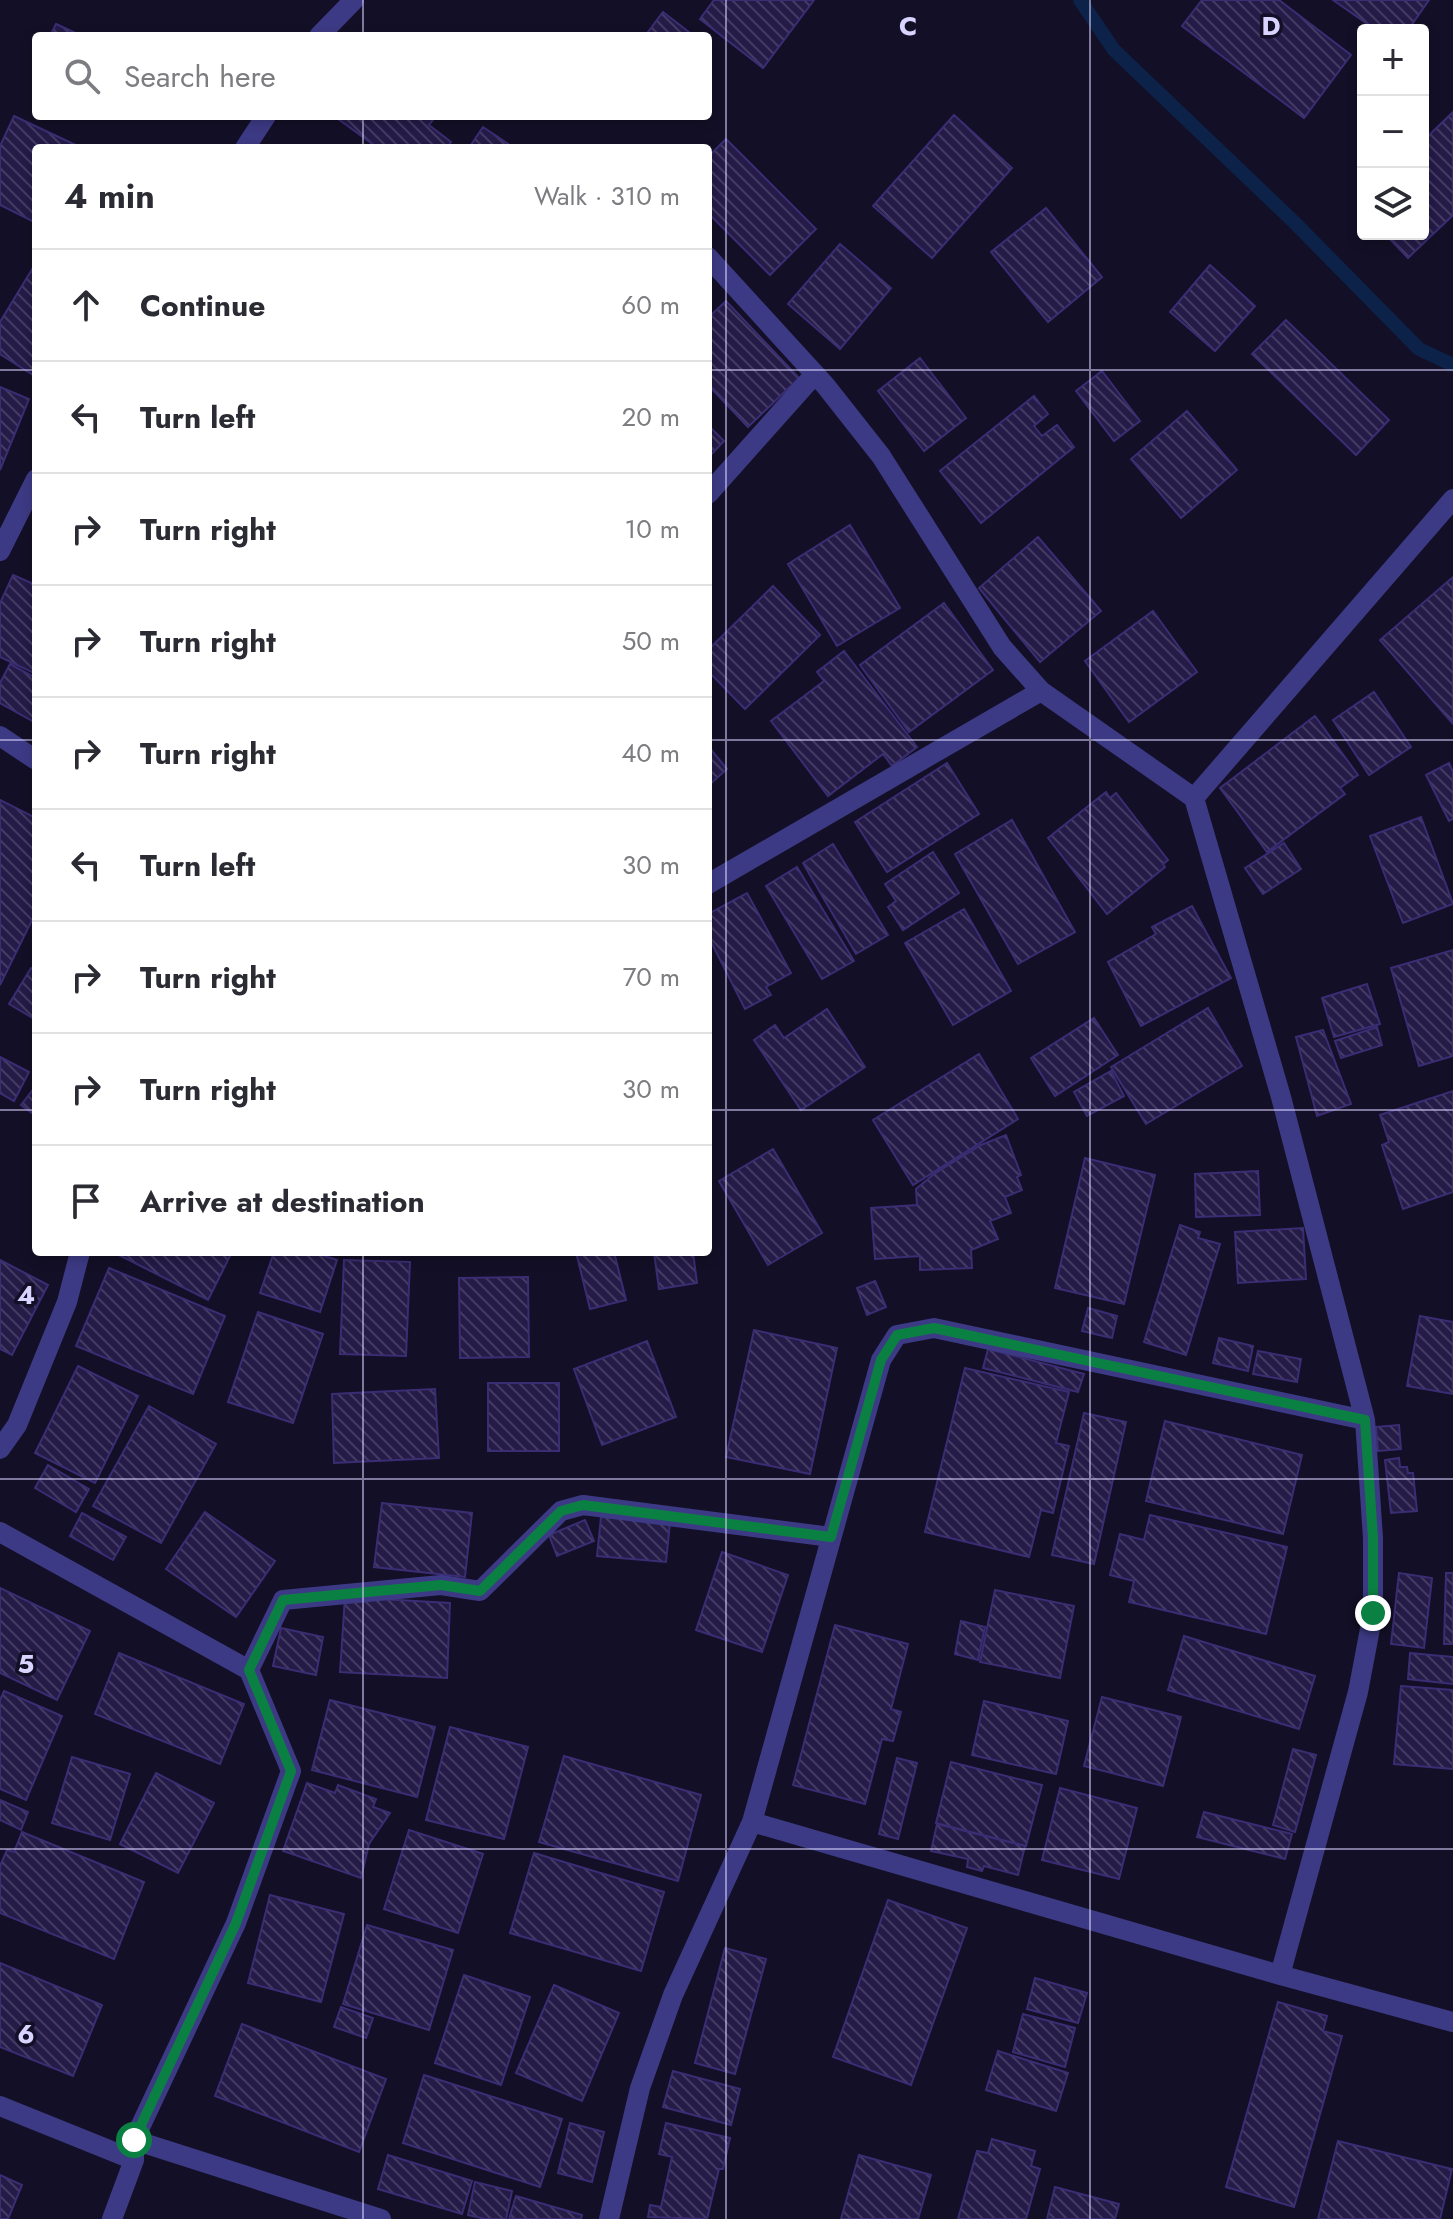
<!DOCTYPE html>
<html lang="en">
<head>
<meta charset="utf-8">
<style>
  :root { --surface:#fff; --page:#f7f7f7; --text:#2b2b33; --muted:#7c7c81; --line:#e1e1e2 }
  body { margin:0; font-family:Jost,sans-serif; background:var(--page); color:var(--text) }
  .controls { position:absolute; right:24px; top:24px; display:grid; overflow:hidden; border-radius:8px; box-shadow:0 4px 12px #0003 }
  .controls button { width:72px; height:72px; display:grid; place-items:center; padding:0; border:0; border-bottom:2px solid var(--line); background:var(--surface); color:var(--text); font:40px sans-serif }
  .stop { position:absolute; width:24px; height:24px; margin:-18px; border:6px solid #0b8043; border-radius:50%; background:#fff }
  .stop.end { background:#0b8043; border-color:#fff; box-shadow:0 2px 8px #0008 }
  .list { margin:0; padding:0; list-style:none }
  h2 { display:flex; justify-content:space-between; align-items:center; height:104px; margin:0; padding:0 32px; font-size:34px }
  h2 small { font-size:26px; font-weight:400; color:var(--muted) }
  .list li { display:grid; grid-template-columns:52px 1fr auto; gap:24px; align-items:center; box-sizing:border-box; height:112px; padding:0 32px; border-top:2px solid var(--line) }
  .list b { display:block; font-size:30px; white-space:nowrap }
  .list em { font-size:26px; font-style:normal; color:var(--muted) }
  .icon { flex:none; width:44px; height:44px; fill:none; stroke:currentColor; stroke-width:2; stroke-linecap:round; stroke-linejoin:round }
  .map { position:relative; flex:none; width:1453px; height:2219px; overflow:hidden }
  .search { position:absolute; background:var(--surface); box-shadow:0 4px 12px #0003; left:32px; top:32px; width:680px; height:88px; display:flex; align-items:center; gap:20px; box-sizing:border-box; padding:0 28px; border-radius:8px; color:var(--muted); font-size:30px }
  .panel { position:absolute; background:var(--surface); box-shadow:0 4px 12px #0003; left:32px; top:144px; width:680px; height:1112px; border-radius:8px }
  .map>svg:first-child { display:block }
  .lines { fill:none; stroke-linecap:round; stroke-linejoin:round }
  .stream { stroke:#0c2248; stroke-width:14 }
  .building { fill:url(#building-back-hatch); stroke:#3b2d73; stroke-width:2 }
  .minor { stroke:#3d3a85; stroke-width:20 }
  .route { stroke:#0b8043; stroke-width:10 }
  .grid { fill:none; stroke:#d9d4ff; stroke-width:2; stroke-opacity:0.55 }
  .grid-label { font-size:26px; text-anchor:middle; font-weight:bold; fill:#d9d4ff; stroke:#130f26; stroke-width:7; stroke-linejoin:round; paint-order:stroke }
</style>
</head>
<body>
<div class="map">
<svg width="1453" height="2219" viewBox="0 0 1453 2219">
  <defs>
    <pattern id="building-back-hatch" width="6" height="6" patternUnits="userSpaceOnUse" patternTransform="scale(2)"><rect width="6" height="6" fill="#241b47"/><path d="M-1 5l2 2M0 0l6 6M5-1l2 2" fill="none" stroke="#433b63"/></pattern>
  </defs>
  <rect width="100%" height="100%" fill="#130f26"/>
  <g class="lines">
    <path class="stream" d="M 1080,0 L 1114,50 L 1294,222 L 1419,349 L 1453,365"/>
  </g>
  <path class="building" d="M 714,0 L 814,0 L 763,68 L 700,19 Z
    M 1202,0 L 1279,0 L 1351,55 L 1304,118 L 1182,26 Z
    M 1333,0 L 1429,0 L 1408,30 L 1376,30 Z
    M 663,12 L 694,36 L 645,36 Z
    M 56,24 L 82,36 L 50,36 Z
    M 1453,112 L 1453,215 L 1408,258 L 1385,234 L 1423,234 L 1423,141 Z
    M 954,115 L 1012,168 L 932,258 L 873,206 Z
    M 14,116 L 82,148 L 36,148 L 36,223 L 0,205 L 0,146 Z
    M 334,116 L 436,116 L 429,125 L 451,142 L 447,148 L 378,148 Z
    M 483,127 L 514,148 L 469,148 Z
    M 726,139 L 816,229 L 770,275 L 708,213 L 708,157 Z
    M 1046,208 L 1102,277 L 1048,322 L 991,252 Z
    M 840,244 L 891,288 L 840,349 L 788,304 Z
    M 1210,265 L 1255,306 L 1215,351 L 1170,312 Z
    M 34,266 L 36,267 L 36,377 L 0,354 L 0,322 Z
    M 726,301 L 799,378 L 748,427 L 708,385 L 708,318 Z
    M 1286,320 L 1389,420 L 1356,455 L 1252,354 Z
    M 920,358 L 966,418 L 924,451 L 878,391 Z
    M 1102,371 L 1140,421 L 1114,441 L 1076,391 Z
    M 0,387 L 29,399 L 0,470 Z
    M 1034,396 L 1048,414 L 1034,426 L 1042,436 L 1057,425 L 1074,447 L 981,523 L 940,471 Z
    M 1187,411 L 1237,470 L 1181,518 L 1131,459 Z
    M 708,425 L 724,441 L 708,458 Z
    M 850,525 L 900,608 L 837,646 L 788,564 Z
    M 1038,537 L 1101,611 L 1040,662 L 979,588 Z
    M 13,575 L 36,585 L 36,674 L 0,657 L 0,603 Z
    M 1453,577 L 1453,724 L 1380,640 Z
    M 773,586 L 820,635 L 745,709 L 708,671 L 708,650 Z
    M 944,603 L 993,670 L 909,732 L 860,665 Z
    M 1153,611 L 1197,672 L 1129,722 L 1085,661 Z
    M 844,651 L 917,747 L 892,766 L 883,754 L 828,796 L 771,721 L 824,681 L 817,672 Z
    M 10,664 L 36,678 L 36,723 L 0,703 L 0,683 Z
    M 1374,692 L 1411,747 L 1369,775 L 1333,720 Z
    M 1315,716 L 1358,775 L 1340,788 L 1345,794 L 1267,852 L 1220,788 Z
    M 708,746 L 727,769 L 708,786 Z
    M 947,763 L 979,814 L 887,872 L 855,822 Z
    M 1449,763 L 1453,772 L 1453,819 L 1449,821 L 1426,775 Z
    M 1106,792 L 1110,798 L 1116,793 L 1168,860 L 1163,864 L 1165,867 L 1107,914 L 1048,838 Z
    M 0,800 L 36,818 L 36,912 L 0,985 Z
    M 1421,817 L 1453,904 L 1403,923 L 1370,836 Z
    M 1012,820 L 1075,932 L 1018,964 L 955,854 Z
    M 1284,843 L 1301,869 L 1263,894 L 1245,868 Z
    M 833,844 L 888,935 L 856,954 L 803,863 Z
    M 933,852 L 959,893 L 903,930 L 888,907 L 896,901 L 885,884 Z
    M 797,867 L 854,961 L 822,979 L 766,886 Z
    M 747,893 L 791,973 L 766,987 L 771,995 L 745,1009 L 708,936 L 708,914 Z
    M 1192,906 L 1231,978 L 1141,1026 L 1108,962 L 1156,934 L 1152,927 Z
    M 964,909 L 1011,991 L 953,1025 L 905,943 Z
    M 1453,950 L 1453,1056 L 1419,1066 L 1391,968 Z
    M 31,968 L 36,971 L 36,1020 L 9,1004 Z
    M 1367,984 L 1380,1024 L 1334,1037 L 1322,998 Z
    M 1208,1008 L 1242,1066 L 1146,1124 L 1111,1067 Z
    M 827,1009 L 865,1067 L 801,1110 L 754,1040 L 775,1025 L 784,1038 Z
    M 1094,1018 L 1118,1055 L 1055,1096 L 1031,1058 Z
    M 1377,1027 L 1382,1045 L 1341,1058 L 1335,1041 Z
    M 1323,1030 L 1351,1104 L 1317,1116 L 1296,1037 Z
    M 979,1054 L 1018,1119 L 913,1185 L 873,1120 Z
    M 0,1057 L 29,1072 L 14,1101 L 0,1093 Z
    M 1111,1071 L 1124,1096 L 1087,1116 L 1074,1092 Z
    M 35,1087 L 36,1088 L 36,1116 L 21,1105 Z
    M 1453,1091 L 1453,1192 L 1403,1209 L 1382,1145 L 1389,1142 L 1380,1115 Z
    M 1006,1135 L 1021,1175 L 1017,1177 L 1022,1190 L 1005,1197 L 1011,1213 L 990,1221 L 998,1239 L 971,1250 L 972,1268 L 920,1270 L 920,1256 L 875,1259 L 871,1208 L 917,1205 L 916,1189 L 934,1174 L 981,1145 Z
    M 773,1149 L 822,1233 L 768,1265 L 719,1181 Z
    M 1085,1158 L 1155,1175 L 1124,1304 L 1055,1288 Z
    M 1258,1171 L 1260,1215 L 1196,1217 L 1195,1174 Z
    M 1180,1225 L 1200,1232 L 1198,1238 L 1220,1244 L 1186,1355 L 1144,1342 Z
    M 1303,1228 L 1306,1279 L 1238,1283 L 1235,1232 Z
    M 113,1252 L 232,1252 L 208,1300 Z
    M 274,1252 L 312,1252 L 337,1260 L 320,1312 L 260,1293 Z
    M 576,1252 L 614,1252 L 626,1300 L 590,1309 Z
    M 654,1252 L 693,1252 L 697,1283 L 659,1289 Z
    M 0,1260 L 48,1285 L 12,1355 L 0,1349 Z
    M 344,1260 L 410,1262 L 406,1356 L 340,1354 Z
    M 109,1268 L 225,1316 L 193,1394 L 76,1346 Z
    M 528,1277 L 529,1357 L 460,1358 L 459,1278 Z
    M 875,1281 L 886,1307 L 867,1315 L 857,1288 Z
    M 1088,1308 L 1117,1316 L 1112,1338 L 1082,1331 Z
    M 258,1312 L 323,1334 L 293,1423 L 228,1402 Z
    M 1420,1316 L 1453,1322 L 1453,1394 L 1407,1386 Z
    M 754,1330 L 837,1348 L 810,1474 L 726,1457 Z
    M 1219,1338 L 1253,1346 L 1248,1371 L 1213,1363 Z
    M 647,1341 L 676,1417 L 602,1445 L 574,1369 Z
    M 988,1349 L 1084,1374 L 1078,1392 L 983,1368 Z
    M 1258,1351 L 1301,1359 L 1297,1382 L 1253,1374 Z
    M 78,1366 L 138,1396 L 95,1483 L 35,1453 Z
    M 965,1368 L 1069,1392 L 1056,1443 L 1069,1446 L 1053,1513 L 1041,1510 L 1029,1557 L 925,1532 Z
    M 488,1383 L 559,1383 L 559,1451 L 488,1451 Z
    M 435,1389 L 439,1458 L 334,1463 L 332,1394 Z
    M 149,1406 L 216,1444 L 161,1543 L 93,1506 Z
    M 1084,1413 L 1126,1422 L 1094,1564 L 1052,1555 Z
    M 1165,1421 L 1302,1455 L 1283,1534 L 1146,1501 Z
    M 1399,1425 L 1401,1449 L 1378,1451 L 1376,1427 Z
    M 1399,1458 L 1400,1467 L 1407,1467 L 1408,1473 L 1413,1473 L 1417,1511 L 1391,1513 L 1385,1460 Z
    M 48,1465 L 89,1489 L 76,1512 L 35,1488 Z
    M 382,1503 L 472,1513 L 465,1577 L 374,1567 Z
    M 205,1512 L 275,1561 L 236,1617 L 166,1569 Z
    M 82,1513 L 126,1537 L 113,1560 L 70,1536 Z
    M 1150,1515 L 1287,1547 L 1266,1634 L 1129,1602 L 1134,1581 L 1110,1575 L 1120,1534 L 1144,1540 Z
    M 601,1517 L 670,1523 L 666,1562 L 597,1556 Z
    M 585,1520 L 594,1541 L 557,1556 L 549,1535 Z
    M 722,1552 L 788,1575 L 762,1652 L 696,1630 Z
    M 1399,1573 L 1432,1578 L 1424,1648 L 1391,1644 Z
    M 1446,1573 L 1453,1573 L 1453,1644 L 1444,1644 Z
    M 0,1588 L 90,1631 L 57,1700 L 0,1673 Z
    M 995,1590 L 1074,1606 L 1060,1678 L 980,1662 Z
    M 345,1597 L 450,1603 L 447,1678 L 340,1672 Z
    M 961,1621 L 985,1627 L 978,1660 L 955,1654 Z
    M 835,1625 L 908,1644 L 891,1709 L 901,1712 L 893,1741 L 882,1739 L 865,1804 L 793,1785 Z
    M 281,1628 L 323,1637 L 316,1675 L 273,1666 Z
    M 1184,1636 L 1315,1676 L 1299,1729 L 1168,1690 Z
    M 119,1653 L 244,1704 L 220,1764 L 95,1714 Z
    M 1410,1653 L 1453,1657 L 1453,1684 L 1408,1679 Z
    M 1401,1686 L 1453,1690 L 1453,1769 L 1394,1764 Z
    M 4,1691 L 62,1716 L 26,1800 L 0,1789 L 0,1700 Z
    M 1102,1697 L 1181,1717 L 1163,1786 L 1084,1766 Z
    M 330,1700 L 435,1727 L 417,1797 L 312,1770 Z
    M 984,1701 L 1068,1721 L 1056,1774 L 972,1755 Z
    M 450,1727 L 528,1747 L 504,1839 L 426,1820 Z
    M 1293,1749 L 1316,1755 L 1295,1832 L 1273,1825 Z
    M 564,1756 L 701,1795 L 678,1881 L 539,1842 Z
    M 72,1757 L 130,1774 L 110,1840 L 52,1823 Z
    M 897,1758 L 917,1763 L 898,1839 L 879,1834 Z
    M 951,1762 L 1042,1785 L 1026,1846 L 936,1823 Z
    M 156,1773 L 214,1803 L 178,1873 L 120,1844 Z
    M 307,1783 L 335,1793 L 338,1785 L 376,1799 L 373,1807 L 390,1813 L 369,1844 L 361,1878 L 283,1851 Z
    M 1060,1788 L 1137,1808 L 1119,1879 L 1042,1860 Z
    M 0,1800 L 28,1812 L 21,1830 L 0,1820 Z
    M 1204,1812 L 1292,1834 L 1285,1859 L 1197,1837 Z
    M 937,1824 L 1025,1846 L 1018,1875 L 984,1866 L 982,1871 L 967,1867 L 968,1859 L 931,1851 Z
    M 409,1830 L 483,1854 L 458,1933 L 384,1909 Z
    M 22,1832 L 144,1882 L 114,1959 L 0,1913 L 0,1866 L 7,1850 L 14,1852 Z
    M 534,1853 L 664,1892 L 641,1971 L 510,1933 Z
    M 270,1895 L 344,1914 L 321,2002 L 248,1983 Z
    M 888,1900 L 967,1928 L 911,2085 L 833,2057 Z
    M 367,1925 L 453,1950 L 429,2030 L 343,2004 Z
    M 725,1948 L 766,1959 L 735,2074 L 695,2063 Z
    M 0,1963 L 102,2005 L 73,2076 L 0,2047 Z
    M 464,1975 L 530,1997 L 501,2085 L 435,2063 Z
    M 1035,1978 L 1087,1993 L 1078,2023 L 1027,2009 Z
    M 554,1985 L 619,2013 L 582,2101 L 516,2073 Z
    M 1278,2002 L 1327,2016 L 1323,2031 L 1342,2036 L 1294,2207 L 1226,2187 Z
    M 341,2007 L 373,2018 L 366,2038 L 334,2027 Z
    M 1023,2014 L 1075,2028 L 1065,2067 L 1013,2052 Z
    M 242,2024 L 386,2079 L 359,2152 L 215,2096 Z
    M 998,2051 L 1068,2073 L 1056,2111 L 986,2090 Z
    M 673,2071 L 740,2089 L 731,2125 L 663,2107 Z
    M 424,2075 L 562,2119 L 540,2187 L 403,2143 Z
    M 570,2123 L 604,2132 L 592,2182 L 558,2173 Z
    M 666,2123 L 730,2138 L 723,2169 L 719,2169 L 707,2219 L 648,2217 L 650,2205 L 661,2207 L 672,2157 L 659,2154 Z
    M 992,2139 L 1035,2151 L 1031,2166 L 1040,2169 L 1026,2219 L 958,2219 L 977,2151 L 988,2153 Z
    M 1338,2141 L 1452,2169 L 1440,2219 L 1318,2219 Z
    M 388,2155 L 472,2181 L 462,2214 L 378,2189 Z
    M 859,2155 L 931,2175 L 918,2219 L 841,2219 Z
    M 0,2175 L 22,2185 L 8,2219 L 0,2219 Z
    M 475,2182 L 512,2191 L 506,2219 L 485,2219 L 468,2215 Z
    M 1055,2187 L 1119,2204 L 1115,2219 L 1047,2219 Z
    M 516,2196 L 582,2215 L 581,2219 L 509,2219 Z"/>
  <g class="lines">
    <path class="minor" d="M 319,36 L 354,0
      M 245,148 L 266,116
      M 708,257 L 825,385 L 881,456 L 1002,647 L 1041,691 L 1194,798 L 1281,1097 L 1365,1420 L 1373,1538 L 1373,1613 L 1358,1692 L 1280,1975
      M 708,494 L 815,374
      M 0,551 L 36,479
      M 0,736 L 36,760
      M 1194,798 L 1453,499
      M 708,884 L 1041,691
      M 0,1449 L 17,1425 L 67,1302 L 80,1252
      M 0,1532 L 249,1670
      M 752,1822 L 1280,1975 L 1453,2022
      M 0,2106 L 134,2160
      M 134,2140 L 381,2219
      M 112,2219 L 134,2160 L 134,2140 L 236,1923 L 291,1771 L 249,1670 L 283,1600 L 441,1585 L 480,1591 L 561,1511 L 583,1505 L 831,1537
      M 609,2219 L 640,2088 L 673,1995 L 752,1822 L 881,1360 L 897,1335 L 934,1328 L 1365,1420"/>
  </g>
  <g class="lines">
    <path class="route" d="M 134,2140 L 236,1923 L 291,1771 L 249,1670 L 283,1600 L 441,1585 L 480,1591 L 561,1511 L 583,1505 L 831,1537 L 881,1360 L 897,1335 L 934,1328 L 1365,1420 L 1373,1538 L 1373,1613"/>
  </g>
  <path class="grid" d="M 363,0 L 363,36M 726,0 L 726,2219M 1090,0 L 1090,2219M 363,116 L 363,148M 0,370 L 36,370M 708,370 L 1453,370M 0,740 L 36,740M 708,740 L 1453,740M 0,1110 L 36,1110M 708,1110 L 1453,1110M 363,1252 L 363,2219M 0,1479 L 1453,1479M 0,1849 L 1453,1849"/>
  <g class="grid-label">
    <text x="908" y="35">C</text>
    <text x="1271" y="35">D</text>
    <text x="26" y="1304">4</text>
    <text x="26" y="1673">5</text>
    <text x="26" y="2043">6</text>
  </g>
</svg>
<div class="controls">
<button>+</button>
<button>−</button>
<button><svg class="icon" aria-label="layers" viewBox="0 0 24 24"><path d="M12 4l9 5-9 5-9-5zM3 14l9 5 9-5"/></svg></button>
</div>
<div class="stop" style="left:134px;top:2140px"></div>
<div class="stop end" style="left:1373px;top:1613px"></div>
<div class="search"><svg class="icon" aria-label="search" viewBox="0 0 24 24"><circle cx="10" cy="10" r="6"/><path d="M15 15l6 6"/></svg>Search here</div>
<section class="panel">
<h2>4 min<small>Walk · 310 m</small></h2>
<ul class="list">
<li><svg class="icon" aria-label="ahead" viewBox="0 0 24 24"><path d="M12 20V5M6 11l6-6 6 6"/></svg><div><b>Continue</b></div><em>60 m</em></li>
<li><svg class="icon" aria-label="left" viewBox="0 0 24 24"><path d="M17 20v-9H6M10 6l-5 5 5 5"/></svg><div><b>Turn left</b></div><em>20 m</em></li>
<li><svg class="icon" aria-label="right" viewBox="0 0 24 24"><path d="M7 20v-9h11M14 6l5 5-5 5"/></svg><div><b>Turn right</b></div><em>10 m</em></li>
<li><svg class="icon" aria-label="right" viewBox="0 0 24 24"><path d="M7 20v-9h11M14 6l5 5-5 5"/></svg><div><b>Turn right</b></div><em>50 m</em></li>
<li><svg class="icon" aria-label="right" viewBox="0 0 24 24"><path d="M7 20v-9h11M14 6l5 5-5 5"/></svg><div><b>Turn right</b></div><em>40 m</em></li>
<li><svg class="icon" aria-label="left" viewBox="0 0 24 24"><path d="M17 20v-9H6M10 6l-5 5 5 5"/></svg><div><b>Turn left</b></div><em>30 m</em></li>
<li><svg class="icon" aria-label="right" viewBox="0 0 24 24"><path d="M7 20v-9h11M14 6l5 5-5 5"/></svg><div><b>Turn right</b></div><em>70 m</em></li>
<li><svg class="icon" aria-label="right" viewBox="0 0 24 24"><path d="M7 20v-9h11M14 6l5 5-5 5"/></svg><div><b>Turn right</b></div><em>30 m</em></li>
<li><svg class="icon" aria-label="arrive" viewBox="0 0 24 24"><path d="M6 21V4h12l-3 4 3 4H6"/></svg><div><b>Arrive at destination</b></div></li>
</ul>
</section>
</div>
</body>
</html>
